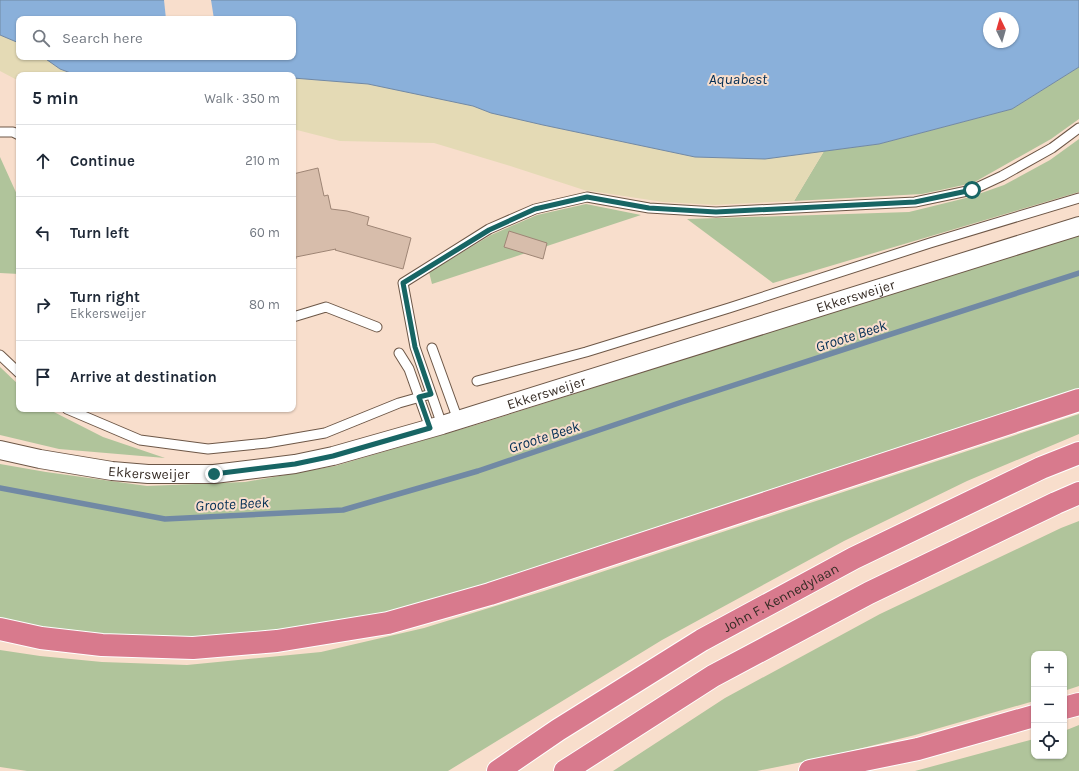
<!DOCTYPE html>
<html lang="en">
<head>
<meta charset="utf-8">
<style>
  :root { --surface:#fff; --page:#f6f6f7; --text:#1f2937; --muted:#747a83; --line:#e0e1e3 }
  body { margin:0; font-family:Karla,sans-serif; background:var(--page); color:var(--text) }
  .controls { position:absolute; right:12px; bottom:12px; display:grid; overflow:hidden; border-radius:8px; box-shadow:0 1px 3px #0004 }
  .controls button { width:36px; height:36px; display:grid; place-items:center; padding:0; border:0; border-bottom:1px solid var(--line); background:var(--surface); color:var(--text); font:20px sans-serif }
  .compass { position:absolute; left:983px; top:12px; width:36px; height:36px; border-radius:50%; background:var(--surface); box-shadow:0 1px 3px #0004; rotate:355deg }
  .stop { position:absolute; width:12px; height:12px; margin:-9px; border:3px solid #176564; border-radius:50%; background:#fff }
  .stop.end { background:#176564; border-color:#fff; box-shadow:0 1px 4px #0008 }
  .list { margin:0; padding:0; list-style:none }
  h2 { display:flex; justify-content:space-between; align-items:center; height:52px; margin:0; padding:0 16px; font-size:17px }
  h2 small { font-size:13px; font-weight:400; color:var(--muted) }
  .list li { display:grid; grid-template-columns:26px 1fr auto; gap:12px; align-items:center; box-sizing:border-box; height:72px; padding:0 16px; border-top:1px solid var(--line) }
  .list b { display:block; font-size:15px; white-space:nowrap }
  .list p { margin:0; font-size:13px; white-space:nowrap; color:var(--muted) }
  .list em { font-size:13px; font-style:normal; color:var(--muted) }
  .icon { flex:none; width:22px; height:22px; fill:none; stroke:currentColor; stroke-width:2; stroke-linecap:round; stroke-linejoin:round }
  .map { position:relative; flex:none; width:1079px; height:771px; overflow:hidden }
  .search { position:absolute; background:var(--surface); box-shadow:0 1px 3px #0004; left:16px; top:16px; width:280px; height:44px; display:flex; align-items:center; gap:10px; box-sizing:border-box; padding:0 14px; border-radius:8px; color:var(--muted); font-size:15px }
  .panel { position:absolute; background:var(--surface); box-shadow:0 1px 3px #0004; left:16px; top:72px; width:280px; height:340px; border-radius:8px }
  .map>svg:first-child { display:block }
  .green { fill:#b0c49b }
  .sand { fill:#e4dab5 }
  .water { fill:#8ab0da; stroke:#7189a4; fill-rule:evenodd }
  .pier { fill:#f8decc }
  .lines { fill:none; stroke-linecap:round; stroke-linejoin:round }
  .stream { stroke:#7189a4; stroke-width:5.5 }
  .building { fill:#d7bdab; stroke:#9e8575 }
  .lane-casing { stroke:#6d5747; stroke-width:11 }
  .street-casing { stroke:#6d5747; stroke-width:20 }
  .highway-casing { stroke:#fff; stroke-width:24 }
  .lane { stroke:#fff; stroke-width:9 }
  .street { stroke:#fff; stroke-width:18 }
  .highway { stroke:#d87a8d; stroke-width:22 }
  .route { stroke:#176564; stroke-width:5 }
  .labels { text-anchor:middle; dominant-baseline:central; stroke-width:4; stroke-linejoin:round; paint-order:stroke }
  .street-label { font-size:14px; fill:#372d26; stroke:#f8decc }
  .water-label { font-size:15px; font-style:italic; fill:#022d54; stroke:#f8decc }
</style>
</head>
<body>
<div class="map">
<svg width="1079" height="771" viewBox="0 0 1079 771">
  <rect width="100%" height="100%" fill="#f8decc"/>
  <path class="green" d="M 1079,67 L 1079,119 L 1051,139 L 973,183 L 922,194 L 794,201 L 824,151 L 879,144 L 1012,109 Z
    M 1079,139 L 1079,192 L 773,283 L 687,219 L 909,212 L 970,197 L 1004,185 L 1050,160 Z
    M 0,157 L 19,199 L 19,274 L 0,273 Z
    M 586,204 L 641,215 L 432,284 L 429,272 L 491,235 L 537,215 Z
    M 1079,234 L 1079,391 L 586,554 L 385,616 L 277,632 L 192,640 L 103,636 L 40,629 L 0,619 L 0,464 L 46,472 L 147,486 L 245,482 L 335,466 L 479,424 Z
    M 0,367 L 19,385 L 19,409 L 48,409 L 103,437 L 165,458 L 59,449 L 0,435 Z
    M 1079,414 L 1079,434 L 967,481 L 844,541 L 662,640 L 448,771 L 27,771 L 0,767 L 0,650 L 40,656 L 102,662 L 187,665 L 321,652 L 424,628 L 544,591 Z
    M 1079,521 L 1079,686 L 1064,691 L 1064,654 L 1034,654 L 1034,701 L 915,735 L 822,758 L 757,771 L 613,771 L 725,698 L 880,614 L 1061,528 Z
    M 1079,725 L 1079,771 L 915,771 L 1034,739 L 1034,756 L 1064,756 L 1064,731 Z"/>
  <path class="sand" d="M 0,35 L 19,43 L 19,57 L 43,57 L 60,69 L 76,75 L 19,75 L 19,81 L 0,71 Z
    M 293,78 L 368,84 L 473,106 L 491,113 L 543,125 L 695,157 L 765,159 L 824,151 L 794,201 L 715,205 L 663,202 L 584,190 L 507,165 L 434,143 L 340,141 L 293,129 Z"/>
  <path class="water" d="M 0,0 L 1079,0 L 1079,67 L 1012,109 L 879,144 L 765,159 L 695,157 L 543,125 L 491,113 L 473,106 L 368,84 L 293,78 L 293,75 L 243,75 L 197,73 L 186,75 L 76,75 L 60,69 L 43,57 L 293,57 L 293,19 L 19,19 L 19,43 L 0,35 ZM 989,18 L 1013,18 L 1013,42 L 989,42 Z"/>
  <path class="pier" d="M 164,0 L 211,0 L 214,19 L 166,19 Z"/>
  <g class="lines">
    <path class="stream" d="M 0,488 L 165,519 L 343,510 L 478,471 L 682,402 L 1079,273"/>
  </g>
  <path class="building" d="M 318,168 L 324,196 L 328,195 L 331,209 L 347,211 L 369,217 L 367,225 L 411,238 L 403,269 L 335,250 L 336,249 L 296,257 L 296,259 L 293,260 L 293,174 Z
    M 509,231 L 547,243 L 543,259 L 504,247 Z"/>
  <g class="lines">
    <g class="lane-casing">
      <path id="lane" d="M 0,132 L 13,132 L 19,135
        M 293,317 L 326,307 L 377,327
        M 432,348 L 458,420
        M 399,353 L 409,369 L 430,428
        M 0,355 L 19,373
        M 477,381 L 586,352 L 729,308 L 930,243 L 1079,198
        M 67,409 L 140,440 L 208,449 L 267,443 L 325,433 L 399,403 L 431,394
        M 442,425 L 415,347 L 403,283 L 489,229 L 535,209 L 587,197 L 649,208 L 716,212 L 915,202 L 972,190 L 1002,176 L 1052,148 L 1079,128"/>
    </g>
    <g class="street-casing">
      <g id="street">
        <path id="s1" d="M 0,450 L 40,459 L 112,471 L 148,474 L 214,474 L 295,464 L 333,456 L 442,425 L 1079,226"/>
      </g>
    </g>
    <g class="highway-casing">
      <g id="highway">
        <path d="M 0,629 L 41,638 L 102,645 L 193,648 L 277,641 L 388,623 L 490,594 L 1079,400"/>
        <path d="M 1064,708 L 1079,704"/>
        <path id="s2" d="M 498,771 L 558,730 L 702,640 L 854,558 L 1041,468 L 1079,453"/>
        <path d="M 565,771 L 713,676 L 869,593 L 1056,503 L 1079,493"/>
        <path d="M 810,771 L 918,749 L 1034,716"/>
      </g>
    </g>
    <use href="#lane" class="lane"/>
    <use href="#street" class="street"/>
    <use href="#highway" class="highway"/>
  </g>
  <g class="lines">
    <path class="route" d="M 214,474 L 295,464 L 333,456 L 430,428 L 419,397 L 431,394 L 415,347 L 403,283 L 489,230 L 535,209 L 587,197 L 649,208 L 716,212 L 915,202 L 972,190"/>
  </g>
  <g class="labels">
    <g class="street-label">
      <text stroke="none"><textPath href="#s1" startOffset="883">Ekkersweijer</textPath></text>
      <text stroke="none"><textPath href="#s1" startOffset="559">Ekkersweijer</textPath></text>
      <text stroke="none"><textPath href="#s1" startOffset="151">Ekkersweijer</textPath></text>
      <text stroke="none"><textPath href="#s2" startOffset="332">John F. Kennedylaan</textPath></text>
    </g>
    <g class="water-label">
      <text x="738" y="79">Aquabest</text>
      <text transform="translate(851 336) rotate(-18)">Groote Beek</text>
      <text transform="translate(544 437) rotate(-18)">Groote Beek</text>
      <text transform="translate(232 504) rotate(-3)">Groote Beek</text>
    </g>
  </g>
</svg>
<div class="controls">
<button>+</button>
<button>−</button>
<button><svg class="icon" aria-label="locate" viewBox="0 0 24 24"><circle cx="12" cy="12" r="6"/><path d="M12 2v4M12 18v4M2 12h4M18 12h4"/></svg></button>
</div>
<svg class="compass" viewBox="-18 -18 36 36"><path d="M0-13l5 13h-10z" fill="#e53935"/><path d="M0 13l5-13h-10z" fill="#747a83"/></svg>
<div class="stop" style="left:972px;top:190px"></div>
<div class="stop end" style="left:214px;top:474px"></div>
<div class="search"><svg class="icon" aria-label="search" viewBox="0 0 24 24"><circle cx="10" cy="10" r="6"/><path d="M15 15l6 6"/></svg>Search here</div>
<section class="panel">
<h2>5 min<small>Walk · 350 m</small></h2>
<ul class="list">
<li><svg class="icon" aria-label="ahead" viewBox="0 0 24 24"><path d="M12 20V5M6 11l6-6 6 6"/></svg><div><b>Continue</b></div><em>210 m</em></li>
<li><svg class="icon" aria-label="left" viewBox="0 0 24 24"><path d="M17 20v-9H6M10 6l-5 5 5 5"/></svg><div><b>Turn left</b></div><em>60 m</em></li>
<li><svg class="icon" aria-label="right" viewBox="0 0 24 24"><path d="M7 20v-9h11M14 6l5 5-5 5"/></svg><div><b>Turn right</b><p>Ekkersweijer</p></div><em>80 m</em></li>
<li><svg class="icon" aria-label="arrive" viewBox="0 0 24 24"><path d="M6 21V4h12l-3 4 3 4H6"/></svg><div><b>Arrive at destination</b></div></li>
</ul>
</section>
</div>
</body>
</html>
